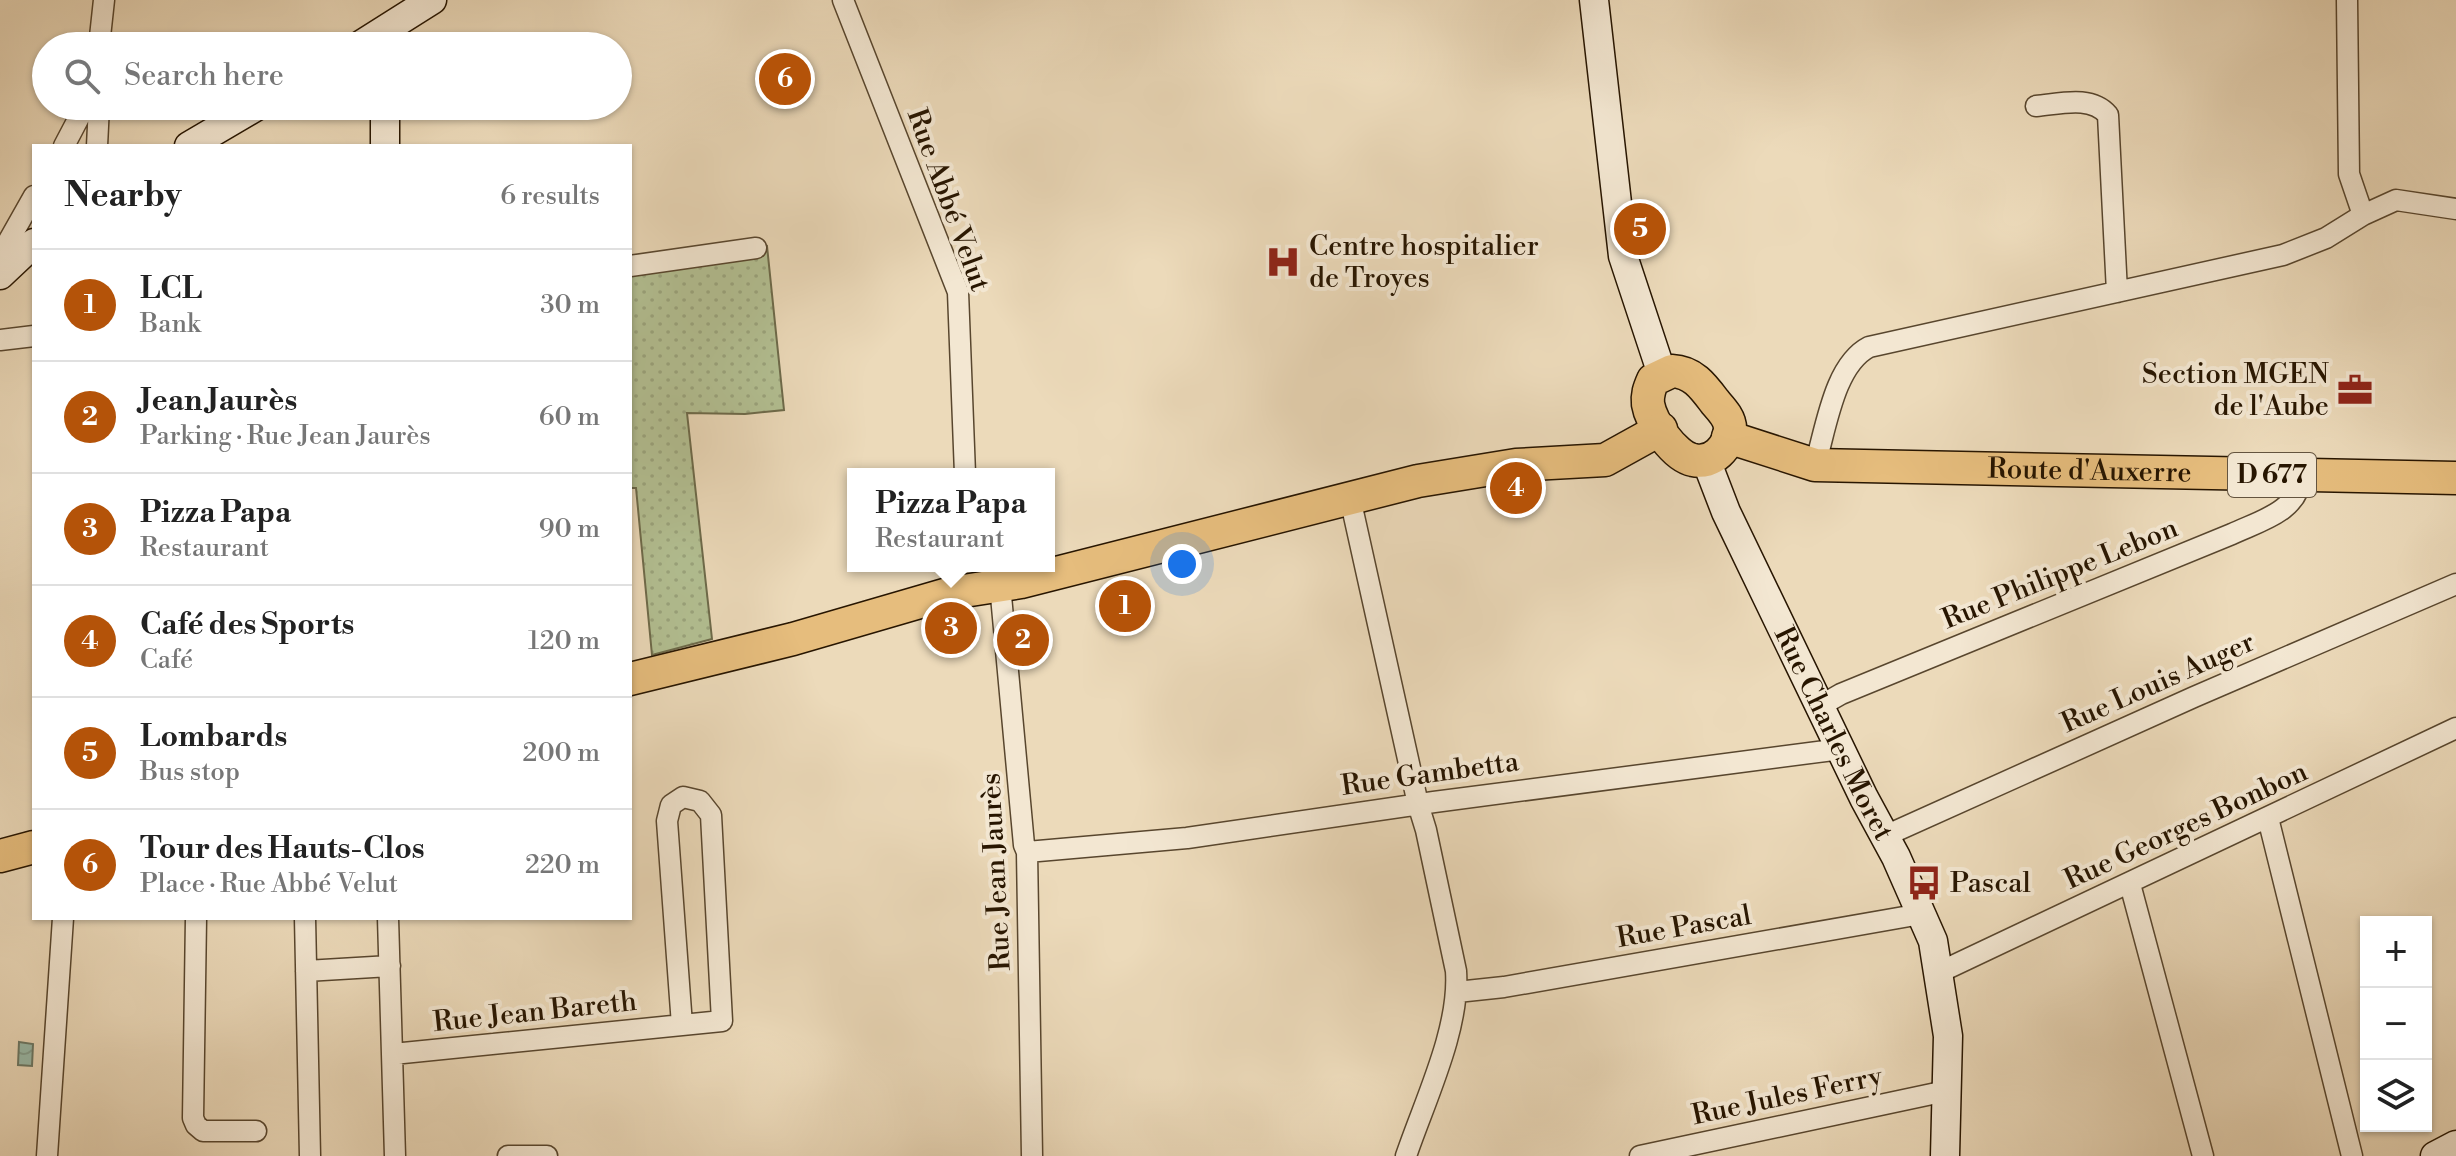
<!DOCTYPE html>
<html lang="en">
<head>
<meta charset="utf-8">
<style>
  :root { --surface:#fff; --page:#f2f2f2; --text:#222; --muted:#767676; --line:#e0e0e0; --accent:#b45309 }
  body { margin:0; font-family:"Libre Bodoni",serif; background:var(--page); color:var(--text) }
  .controls { position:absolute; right:24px; bottom:24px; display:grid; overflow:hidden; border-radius:0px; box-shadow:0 2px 6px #0004 }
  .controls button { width:72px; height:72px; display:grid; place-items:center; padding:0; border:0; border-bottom:2px solid var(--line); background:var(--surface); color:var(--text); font:40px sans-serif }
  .you { position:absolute; left:1182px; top:564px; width:28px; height:28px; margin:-20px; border:6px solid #fff; border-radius:50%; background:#1a73e8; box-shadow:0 0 0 12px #1a73e833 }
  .badge { display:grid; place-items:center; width:52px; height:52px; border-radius:50%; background:var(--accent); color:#fff; font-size:26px; font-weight:700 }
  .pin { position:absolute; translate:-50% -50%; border:4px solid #fff; box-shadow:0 2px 8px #0006 }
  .popup { position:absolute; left:847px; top:468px; width:208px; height:104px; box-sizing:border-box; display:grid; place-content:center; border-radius:0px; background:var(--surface); filter:drop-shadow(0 2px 6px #0005); font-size:26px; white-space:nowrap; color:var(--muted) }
  .popup b { font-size:30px; color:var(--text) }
  .popup::after { content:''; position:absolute; left:50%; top:100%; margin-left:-16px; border:16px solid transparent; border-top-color:var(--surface) }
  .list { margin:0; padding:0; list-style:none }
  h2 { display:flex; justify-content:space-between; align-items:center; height:104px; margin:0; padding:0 32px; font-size:34px }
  h2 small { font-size:26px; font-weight:400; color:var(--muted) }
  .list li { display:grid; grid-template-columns:52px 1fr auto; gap:24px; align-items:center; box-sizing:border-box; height:112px; padding:0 32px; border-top:2px solid var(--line) }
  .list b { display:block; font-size:30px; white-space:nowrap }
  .list p { margin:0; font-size:26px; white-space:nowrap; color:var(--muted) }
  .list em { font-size:26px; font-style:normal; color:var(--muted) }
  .icon { flex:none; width:44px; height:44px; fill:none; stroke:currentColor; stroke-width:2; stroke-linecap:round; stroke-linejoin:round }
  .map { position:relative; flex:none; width:2456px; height:1156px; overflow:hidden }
  .search { position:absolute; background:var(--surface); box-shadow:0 2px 6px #0004; left:32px; top:32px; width:600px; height:88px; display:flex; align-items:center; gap:20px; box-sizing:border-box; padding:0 28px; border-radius:44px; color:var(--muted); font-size:30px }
  .panel { position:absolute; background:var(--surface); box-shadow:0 2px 6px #0004; left:32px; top:144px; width:600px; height:776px; border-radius:0px }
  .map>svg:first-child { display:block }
  .green { fill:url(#green-dots); stroke:#6d6a4a; stroke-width:2 }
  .water { fill:url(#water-waves); stroke:#6c7966; stroke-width:2 }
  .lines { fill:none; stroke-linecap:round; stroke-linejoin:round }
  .street-casing { stroke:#58462e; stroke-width:23 }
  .secondary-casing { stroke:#271500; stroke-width:31 }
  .primary-casing { stroke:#271500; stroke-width:35 }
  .street { stroke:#f3e7d2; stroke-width:20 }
  .secondary { stroke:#f3e7d2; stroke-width:28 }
  .primary { stroke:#e6bd7d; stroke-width:32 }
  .labels { text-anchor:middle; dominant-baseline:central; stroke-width:8; stroke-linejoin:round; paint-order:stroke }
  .shield { fill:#f3e7d2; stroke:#64543f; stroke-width:2 }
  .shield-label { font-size:26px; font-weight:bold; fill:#271500 }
  .street-label { font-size:28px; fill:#271500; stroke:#f3e7d2 }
  .poi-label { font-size:28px; fill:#271500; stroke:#f3e7d2; text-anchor:start }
</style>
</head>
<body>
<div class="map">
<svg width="2456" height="1156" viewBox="0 0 2456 1156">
  <defs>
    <pattern id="green-dots" width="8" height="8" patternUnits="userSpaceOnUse" patternTransform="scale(2)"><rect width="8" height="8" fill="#b3c093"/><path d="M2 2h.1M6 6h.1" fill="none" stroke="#9aa47d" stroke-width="1.8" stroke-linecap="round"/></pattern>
    <pattern id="water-waves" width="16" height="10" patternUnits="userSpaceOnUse" patternTransform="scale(2)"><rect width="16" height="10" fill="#9abbaa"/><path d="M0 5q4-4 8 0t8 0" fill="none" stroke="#85a090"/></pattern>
  </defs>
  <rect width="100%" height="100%" fill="#ecdaba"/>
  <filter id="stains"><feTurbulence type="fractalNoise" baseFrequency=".0025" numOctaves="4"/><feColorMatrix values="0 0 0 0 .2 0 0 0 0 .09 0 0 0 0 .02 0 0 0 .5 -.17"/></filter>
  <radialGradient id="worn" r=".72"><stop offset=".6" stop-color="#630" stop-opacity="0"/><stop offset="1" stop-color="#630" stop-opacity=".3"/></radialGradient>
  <path class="green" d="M 767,246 L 784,410 L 745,414 L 687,413 L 712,639 L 652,655 L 636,488 L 630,488 L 630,276 Z"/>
  <path class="water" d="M 19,1042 L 33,1044 L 32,1066 L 18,1065 Z"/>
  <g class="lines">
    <g class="street-casing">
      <path id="street" d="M 843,0 L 958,292 L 965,474
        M 2347,0 L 2349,174 L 2363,215 L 2396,200 L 2456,209
        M 99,46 L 104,0
        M 2036,106 C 2060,104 2091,95 2108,115 L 2117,292
        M 64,146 L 85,106
        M 97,146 L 99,106
        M 0,256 L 34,196
        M 630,266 L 756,248
        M 0,340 L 34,336
        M 1815,465 C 1826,429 1834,365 1869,347 L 2283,255 L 2326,238 L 2363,215
        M 1350,498 L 1418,804 L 1426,830 L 1456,971 C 1460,1029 1425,1100 1406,1156
        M 1000,585 L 1024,845 L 1027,852 L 1032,1156
        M 1820,706 L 1841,694 L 2232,534 C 2262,520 2298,512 2302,475
        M 2268,818 L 2352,1156
        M 1885,836 L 2194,697 L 2456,584
        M 1027,852 L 1187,838 L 1434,802 L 1841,749
        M 2130,884 L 2203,1156
        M 196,918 L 193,1118 L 196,1125 L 203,1131 L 256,1131
        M 305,918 L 310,1156
        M 388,918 L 395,1156
        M 306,971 L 390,966
        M 1940,972 L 2456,728
        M 1457,992 L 1504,987 L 1921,914
        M 393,1054 L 722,1021 L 711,815 L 700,801 L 683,797 L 671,805 L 667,821 L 682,1025
        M 47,1156 L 63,918
        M 508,1156 L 547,1156
        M 1640,1156 L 1946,1091"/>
    </g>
    <g class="secondary-casing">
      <g id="secondary">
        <path d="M 1594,0 L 1623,256 L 1662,374"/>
        <path d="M 359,46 L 432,0"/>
        <path d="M 385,106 L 385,146"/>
        <path d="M 189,146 L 257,106"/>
        <path d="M 0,275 L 34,243"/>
        <path id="s1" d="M 1706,460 L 1726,512 L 1864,798 L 1896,857 L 1933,941 L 1948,1036 L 1945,1156"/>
        <path d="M 2435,1156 L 2456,1145"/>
      </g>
    </g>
    <g class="primary-casing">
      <g id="primary">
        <path d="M 1672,371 C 1693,372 1703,386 1715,402 C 1721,409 1730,418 1730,428 C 1730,447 1712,465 1693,460 C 1674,456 1651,422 1648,404 C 1647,395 1649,389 1653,380 Z"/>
        <path id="s2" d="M 1728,437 L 1815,465 L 2456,478"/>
        <path d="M 630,679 L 793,639 L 951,593 L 1021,582 L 1418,481 L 1516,465 L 1605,460 L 1661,429"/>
        <path d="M 0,856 L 34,847"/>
      </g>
    </g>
    <use href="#street" class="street"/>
    <use href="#secondary" class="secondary"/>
    <use href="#primary" class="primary"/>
  </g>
  <defs>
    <g id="hospital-bare" transform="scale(2.76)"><path d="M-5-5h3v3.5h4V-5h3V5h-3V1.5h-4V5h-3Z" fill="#8f2418" stroke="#f3e7d2" stroke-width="2.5" paint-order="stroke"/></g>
    <g id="office-bare" transform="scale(2.76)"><path d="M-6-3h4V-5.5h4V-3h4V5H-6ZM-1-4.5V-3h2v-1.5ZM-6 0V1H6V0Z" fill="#8f2418" stroke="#f3e7d2" stroke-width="2.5" paint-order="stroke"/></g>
    <g id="bus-bare" transform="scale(2.76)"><path d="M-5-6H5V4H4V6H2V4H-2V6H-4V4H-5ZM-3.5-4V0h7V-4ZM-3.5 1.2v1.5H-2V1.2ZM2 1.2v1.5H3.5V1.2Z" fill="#8f2418" stroke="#f3e7d2" stroke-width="2.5" paint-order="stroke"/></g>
  </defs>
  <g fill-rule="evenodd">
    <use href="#hospital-bare" x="1283" y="262"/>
    <use href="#office-bare" x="2355" y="390"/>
    <use href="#bus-bare" x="1924" y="883"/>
  </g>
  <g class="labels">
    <rect class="shield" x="2228" y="453" width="88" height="44" rx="6"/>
    <g class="shield-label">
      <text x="2272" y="475">D 677</text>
    </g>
    <g class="street-label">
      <text transform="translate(948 200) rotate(70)">Rue Abbé Velut</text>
      <text stroke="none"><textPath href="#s2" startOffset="366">Route d'Auxerre</textPath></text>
      <text transform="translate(2060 574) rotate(-22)">Rue Philippe Lebon</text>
      <text transform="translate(2158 683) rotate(-24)">Rue Louis Auger</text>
      <text stroke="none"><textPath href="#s1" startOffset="302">Rue Charles Moret</textPath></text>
      <text transform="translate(1430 774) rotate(-8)">Rue Gambetta</text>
      <text transform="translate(2186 826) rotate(-25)">Rue Georges Bonbon</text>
      <text transform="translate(996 872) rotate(-93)">Rue Jean Jaurès</text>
      <text transform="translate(1684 927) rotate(-10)">Rue Pascal</text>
      <text transform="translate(535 1012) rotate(-6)">Rue Jean Bareth</text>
      <text transform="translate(1787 1096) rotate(-12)">Rue Jules Ferry</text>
    </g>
    <g class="poi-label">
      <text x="1309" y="246">Centre hospitalier<tspan x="1309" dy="32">de Troyes</tspan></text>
      <text x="2329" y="374" text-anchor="end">Section MGEN<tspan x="2329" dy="32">de l'Aube</tspan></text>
      <text x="1950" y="883">Pascal</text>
    </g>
  </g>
  <rect width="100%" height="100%" filter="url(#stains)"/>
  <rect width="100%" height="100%" fill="url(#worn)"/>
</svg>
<div class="controls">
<button>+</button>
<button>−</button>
<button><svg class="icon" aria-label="layers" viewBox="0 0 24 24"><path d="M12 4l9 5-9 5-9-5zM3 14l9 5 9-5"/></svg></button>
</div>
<div class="you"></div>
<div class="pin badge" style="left:1125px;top:606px">1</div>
<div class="pin badge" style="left:1023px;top:640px">2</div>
<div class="pin badge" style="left:951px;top:628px">3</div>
<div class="popup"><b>Pizza Papa</b>Restaurant</div>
<div class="pin badge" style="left:1516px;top:488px">4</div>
<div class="pin badge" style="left:1640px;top:229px">5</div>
<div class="pin badge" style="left:785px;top:79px">6</div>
<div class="search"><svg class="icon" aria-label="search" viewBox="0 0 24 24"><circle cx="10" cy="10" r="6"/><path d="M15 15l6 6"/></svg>Search here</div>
<section class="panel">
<h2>Nearby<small>6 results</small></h2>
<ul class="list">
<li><span class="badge">1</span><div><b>LCL</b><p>Bank</p></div><em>30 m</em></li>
<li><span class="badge">2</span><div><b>Jean Jaurès</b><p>Parking · Rue Jean Jaurès</p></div><em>60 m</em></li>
<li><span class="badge">3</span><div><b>Pizza Papa</b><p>Restaurant</p></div><em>90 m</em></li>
<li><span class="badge">4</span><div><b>Café des Sports</b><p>Café</p></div><em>120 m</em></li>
<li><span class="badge">5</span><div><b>Lombards</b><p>Bus stop</p></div><em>200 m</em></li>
<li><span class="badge">6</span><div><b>Tour des Hauts-Clos</b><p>Place · Rue Abbé Velut</p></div><em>220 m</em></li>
</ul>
</section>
</div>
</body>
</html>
